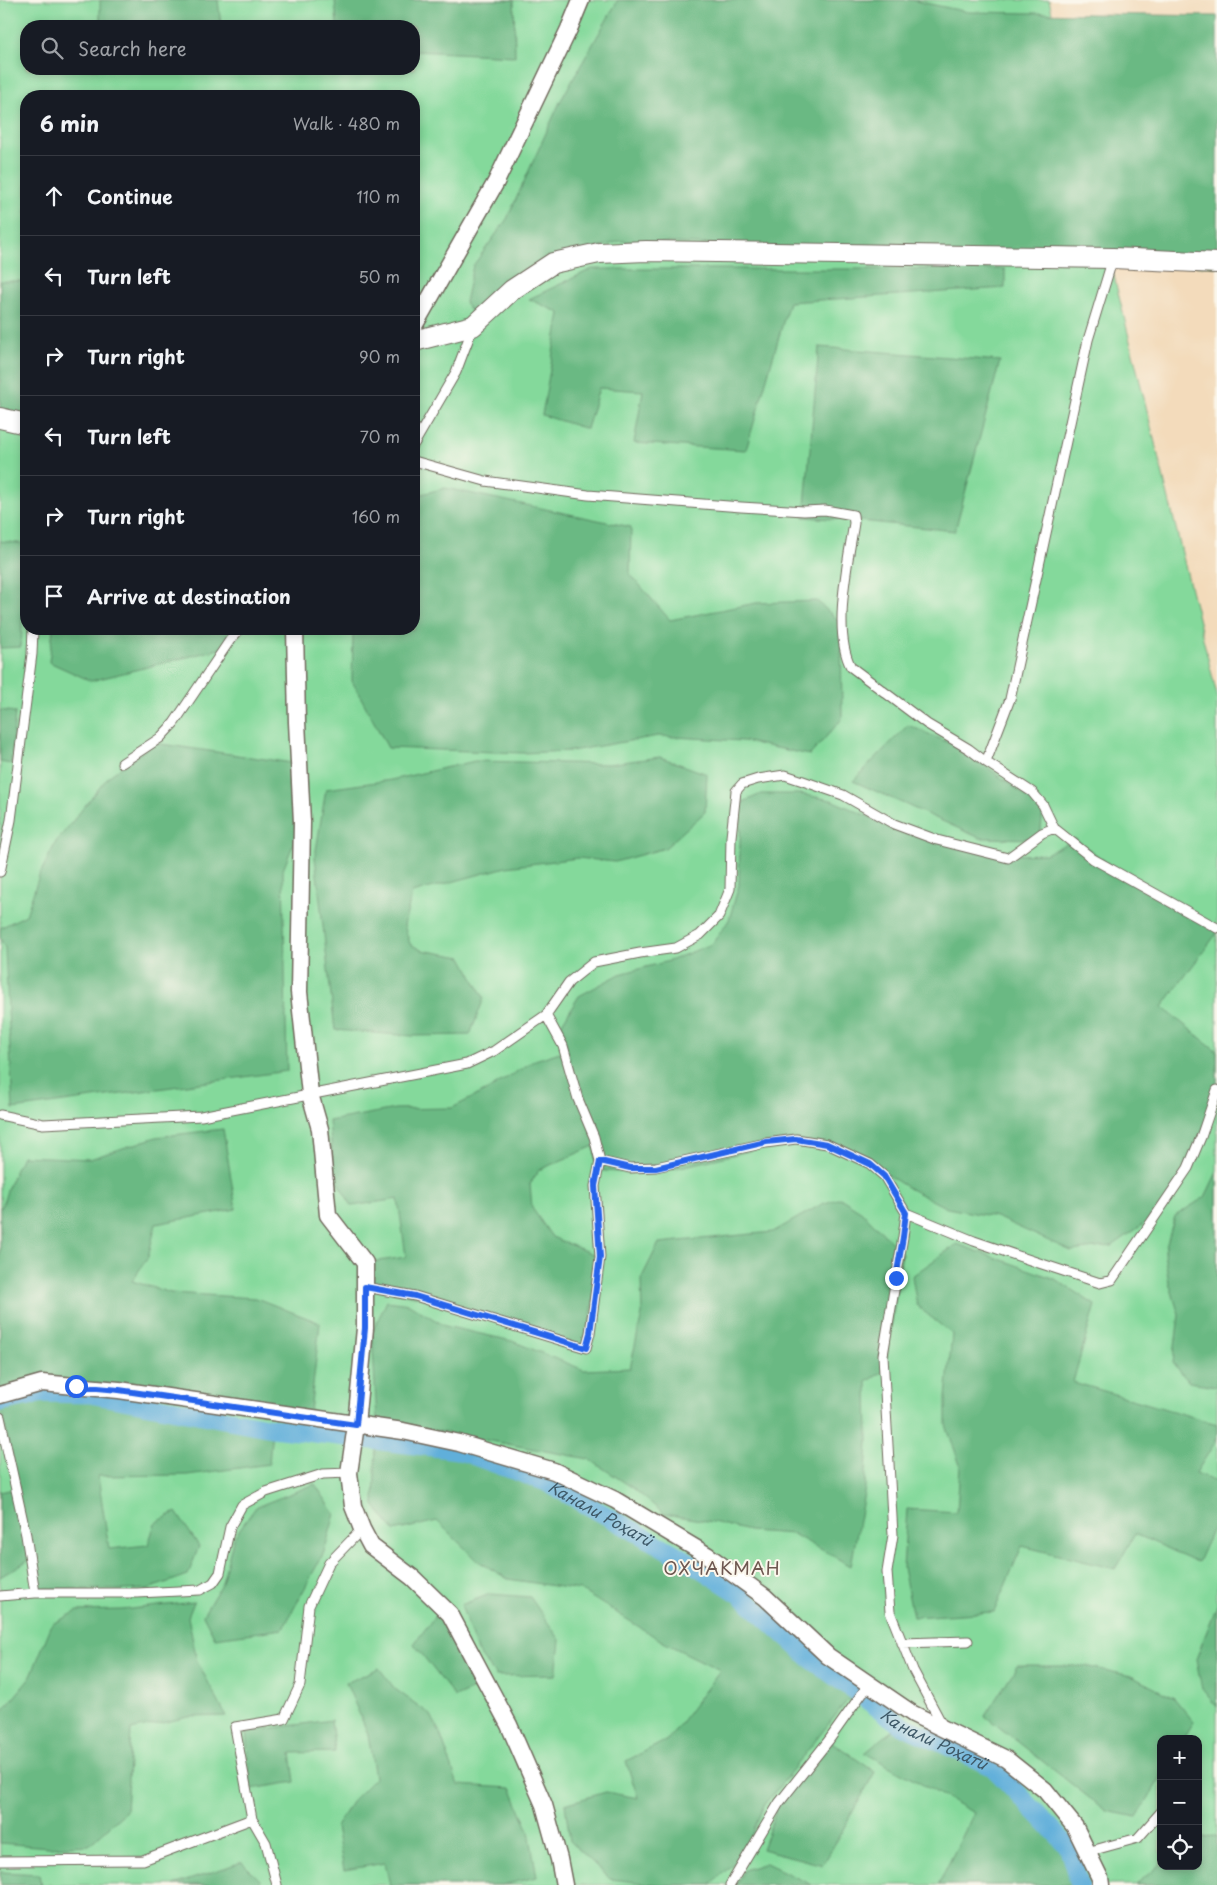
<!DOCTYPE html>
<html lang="en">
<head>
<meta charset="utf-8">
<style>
  :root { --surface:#171b24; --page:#242831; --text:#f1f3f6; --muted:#9ea1a6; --line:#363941 }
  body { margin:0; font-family:"Playpen Sans",sans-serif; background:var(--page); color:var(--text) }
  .controls { position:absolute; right:15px; bottom:15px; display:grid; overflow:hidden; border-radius:10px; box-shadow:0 2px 8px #0003 }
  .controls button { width:45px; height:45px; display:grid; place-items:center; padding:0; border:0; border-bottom:1px solid var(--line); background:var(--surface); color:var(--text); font:25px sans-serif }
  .stop { position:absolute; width:15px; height:15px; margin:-11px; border:4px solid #2563eb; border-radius:50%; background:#fff }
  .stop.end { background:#2563eb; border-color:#fff; box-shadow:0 1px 5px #0008 }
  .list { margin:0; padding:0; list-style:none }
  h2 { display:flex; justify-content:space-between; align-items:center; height:65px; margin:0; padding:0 20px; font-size:21px }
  h2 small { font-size:16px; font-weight:400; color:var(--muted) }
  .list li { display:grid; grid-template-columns:32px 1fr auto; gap:15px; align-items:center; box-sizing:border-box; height:80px; padding:0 20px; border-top:1px solid var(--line) }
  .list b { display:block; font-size:19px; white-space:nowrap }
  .list em { font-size:16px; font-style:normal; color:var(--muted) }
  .icon { flex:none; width:28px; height:28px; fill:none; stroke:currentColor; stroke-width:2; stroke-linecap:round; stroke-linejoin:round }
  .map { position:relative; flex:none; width:1217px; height:1885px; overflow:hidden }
  .search { position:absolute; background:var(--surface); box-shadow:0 2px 8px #0003; left:20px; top:20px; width:400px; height:55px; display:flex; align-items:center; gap:12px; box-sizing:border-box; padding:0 18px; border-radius:20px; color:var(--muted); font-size:19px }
  .panel { position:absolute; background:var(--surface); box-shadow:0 2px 8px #0003; left:20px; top:90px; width:400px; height:545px; border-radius:20px }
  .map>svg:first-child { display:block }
  .green { fill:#84d99b; stroke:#588263; fill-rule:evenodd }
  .forest { fill:#6bb983; stroke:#4b7257 }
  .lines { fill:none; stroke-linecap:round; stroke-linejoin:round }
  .canal { stroke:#60afda; stroke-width:19 }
  .service-casing { stroke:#71695d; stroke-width:11 }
  .minor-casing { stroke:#71695d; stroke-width:19 }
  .tertiary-casing { stroke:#71695d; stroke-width:22 }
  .service { stroke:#fff; stroke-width:9 }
  .minor { stroke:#fff; stroke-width:16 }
  .tertiary { stroke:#fff; stroke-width:20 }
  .route { stroke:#2563eb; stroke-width:6 }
  .labels { text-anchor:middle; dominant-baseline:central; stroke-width:4; stroke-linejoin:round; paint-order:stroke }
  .water-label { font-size:16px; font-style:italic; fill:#3e5968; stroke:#fbf7ec }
  .quarter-label { font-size:18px; letter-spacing:1px; fill:#6e5750; stroke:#fbf7ec }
</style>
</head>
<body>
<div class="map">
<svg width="1217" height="1885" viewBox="0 0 1217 1885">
  <rect width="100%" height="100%" fill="#fbf7ec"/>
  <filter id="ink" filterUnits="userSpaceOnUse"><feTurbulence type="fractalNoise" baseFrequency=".02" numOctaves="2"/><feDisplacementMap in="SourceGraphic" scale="10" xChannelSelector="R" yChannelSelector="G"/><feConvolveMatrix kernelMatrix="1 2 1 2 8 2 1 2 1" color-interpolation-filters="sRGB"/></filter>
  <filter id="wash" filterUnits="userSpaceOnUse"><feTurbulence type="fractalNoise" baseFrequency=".0096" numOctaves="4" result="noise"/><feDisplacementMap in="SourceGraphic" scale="20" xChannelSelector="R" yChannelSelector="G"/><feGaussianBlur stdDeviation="1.12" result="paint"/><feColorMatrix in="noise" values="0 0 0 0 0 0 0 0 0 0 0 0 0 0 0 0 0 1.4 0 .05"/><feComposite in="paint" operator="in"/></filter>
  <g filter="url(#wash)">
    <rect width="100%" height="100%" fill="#f3dbbb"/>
    <path class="green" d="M 0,0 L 1049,0 L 1110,260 L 1217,695 L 1217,1885 L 0,1885 ZM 26,26 L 414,26 L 414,69 L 26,69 ZM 26,96 L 414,96 L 414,629 L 26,629 ZM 1161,1739 L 1198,1739 L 1198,1866 L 1161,1866 Z"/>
    <path class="forest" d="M 100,0 L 218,0 L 221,26 L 100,26 Z
      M 335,0 L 514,0 L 515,56 L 414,51 L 414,26 L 337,26 Z
      M 618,0 L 911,0 L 968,12 L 1217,16 L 1217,267 L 1110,260 L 620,241 L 575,255 L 476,322 L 465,302 L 473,266 L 507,219 L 560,102 Z
      M 592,269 L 1005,269 L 1005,288 L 789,302 L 746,450 L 634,443 L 643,391 L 599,388 L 587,429 L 542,415 L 560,313 L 529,299 Z
      M 0,281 L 26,281 L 26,414 L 0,409 Z
      M 819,347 L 1000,361 L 955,531 L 861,521 L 804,517 Z
      M 445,488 L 631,527 L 630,574 L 670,620 L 756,603 L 817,601 L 841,623 L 842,719 L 810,755 L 743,741 L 658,736 L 571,751 L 522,753 L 388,748 L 352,681 L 353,633 L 355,629 L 414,629 L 414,501 L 418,495 Z
      M 0,541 L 26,544 L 21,647 L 0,648 Z
      M 53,629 L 238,629 L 223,648 L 91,681 L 49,662 Z
      M 0,710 L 15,712 L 11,764 L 0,762 Z
      M 908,725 L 963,749 L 1043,809 L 1040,839 L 980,838 L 853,781 Z
      M 154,743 L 299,764 L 302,822 L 283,870 L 287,1071 L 13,1109 L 5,948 L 0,938 L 0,928 L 26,915 L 39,876 L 56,842 L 108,777 Z
      M 660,757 L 707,774 L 705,812 L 665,848 L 615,862 L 578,858 L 506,867 L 412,893 L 404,925 L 410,944 L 421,950 L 462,957 L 484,998 L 470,1035 L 413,1036 L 335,1030 L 315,857 L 326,789 L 391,780 L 475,761 L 608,764 Z
      M 761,794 L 800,794 L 831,800 L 897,829 L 1012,855 L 1046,854 L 1075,839 L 1133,882 L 1217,927 L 1217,933 L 1162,1007 L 1217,1051 L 1217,1095 L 1180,1184 L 1145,1223 L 1112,1246 L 1071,1251 L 996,1217 L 947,1208 L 910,1189 L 870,1164 L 861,1155 L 816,1143 L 783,1143 L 672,1169 L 628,1173 L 596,1170 L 594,1146 L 539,1170 L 530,1184 L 532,1208 L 552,1237 L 600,1257 L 586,1348 L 415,1296 L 365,1287 L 365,1263 L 406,1257 L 398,1199 L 352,1206 L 334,1176 L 329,1121 L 395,1109 L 452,1108 L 489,1089 L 535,1060 L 560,1052 L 573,1072 L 561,1025 L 579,996 L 620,974 L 669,961 L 712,944 L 729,920 L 739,885 L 741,803 Z
      M 223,1129 L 236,1209 L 156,1224 L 148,1257 L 132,1281 L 171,1293 L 256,1298 L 320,1323 L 309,1421 L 99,1384 L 0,1392 L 0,1207 L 2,1207 L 8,1187 L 22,1156 L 90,1159 L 156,1137 Z
      M 1217,1172 L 1217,1386 L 1189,1382 L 1173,1363 L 1179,1315 L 1169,1282 L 1164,1254 L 1175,1216 L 1205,1197 Z
      M 840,1198 L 862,1212 L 902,1253 L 885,1370 L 867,1382 L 868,1443 L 865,1487 L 851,1566 L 793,1534 L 749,1531 L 713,1522 L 664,1514 L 633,1488 L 589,1459 L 377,1420 L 372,1332 L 387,1301 L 409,1304 L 445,1326 L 512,1341 L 584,1370 L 630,1368 L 642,1314 L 641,1279 L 659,1243 L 773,1232 L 822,1204 Z
      M 957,1244 L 1055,1279 L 1095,1305 L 1073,1382 L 1217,1424 L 1217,1439 L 1196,1473 L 1217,1481 L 1217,1520 L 1198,1562 L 1135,1534 L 1115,1569 L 1022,1546 L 994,1612 L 913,1617 L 903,1568 L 907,1509 L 957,1512 L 960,1465 L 946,1425 L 946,1398 L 952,1334 L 917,1306 L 912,1276 Z
      M 44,1393 L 90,1394 L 272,1428 L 269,1464 L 187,1475 L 98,1476 L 109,1549 L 148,1545 L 155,1523 L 176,1512 L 199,1546 L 188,1575 L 148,1589 L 125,1590 L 39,1588 L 32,1558 L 0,1577 L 0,1492 L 19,1488 L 0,1403 Z
      M 376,1441 L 458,1450 L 544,1481 L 695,1565 L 740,1594 L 810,1658 L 856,1692 L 846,1702 L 763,1807 L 745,1853 L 710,1885 L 662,1885 L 610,1879 L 570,1841 L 565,1804 L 606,1792 L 638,1798 L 626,1761 L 669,1739 L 720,1670 L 665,1643 L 580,1590 L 508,1579 L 478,1561 L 437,1521 L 394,1531 L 374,1505 Z
      M 315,1484 L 335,1514 L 324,1552 L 283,1629 L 215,1638 L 203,1615 L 222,1583 L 234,1537 L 256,1507 Z
      M 490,1594 L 530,1597 L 560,1640 L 556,1675 L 496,1676 L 477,1651 L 461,1605 Z
      M 194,1602 L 188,1617 L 197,1661 L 226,1716 L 188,1717 L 131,1730 L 126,1811 L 89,1845 L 49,1847 L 0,1843 L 0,1733 L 2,1712 L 30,1678 L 52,1624 L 78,1611 L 122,1610 Z
      M 1217,1605 L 1217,1707 L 1202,1689 L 1196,1659 Z
      M 435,1616 L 456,1625 L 487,1683 L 455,1697 L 414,1644 Z
      M 1017,1666 L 1086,1666 L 1131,1676 L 1174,1698 L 1194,1722 L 1183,1739 L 1161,1739 L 1161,1777 L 1137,1817 L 1106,1811 L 985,1716 Z
      M 379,1668 L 395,1689 L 431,1715 L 440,1733 L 458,1785 L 511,1788 L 529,1831 L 537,1877 L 502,1885 L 390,1885 L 385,1863 L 344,1870 L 336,1827 L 351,1802 L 375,1778 L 368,1734 L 346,1683 Z
      M 331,1720 L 335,1752 L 291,1753 L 295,1782 L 251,1789 L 246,1732 Z
      M 900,1724 L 993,1767 L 1068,1846 L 1080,1885 L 938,1885 L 974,1813 L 865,1753 Z
      M 829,1740 L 875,1772 L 823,1865 L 762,1849 L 779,1803 Z
      M 1217,1836 L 1217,1885 L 1136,1885 L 1161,1863 L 1161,1866 L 1198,1866 L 1198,1837 Z
      M 242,1862 L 260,1880 L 260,1885 L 174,1885 Z
      M 766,1863 L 812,1885 L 736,1885 L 744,1870 Z
      M 0,1872 L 39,1874 L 41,1885 L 0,1885 Z"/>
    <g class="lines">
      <path class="canal" id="s1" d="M 0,1402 L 44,1393 L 90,1394 L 272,1428 L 458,1450 L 544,1481 L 695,1565 L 740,1594 L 810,1658 L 900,1724 L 993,1767 L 1068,1846 L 1080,1885"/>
    </g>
  </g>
  <g filter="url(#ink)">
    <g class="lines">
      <g class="service-casing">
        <path id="service" d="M 414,444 L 456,372 L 473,327
          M 414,461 L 485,481 L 588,495 L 741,507 L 804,511 L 825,510 L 853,515 L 854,523 C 848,562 832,632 851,667 L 927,724 L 969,749 L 986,762 L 1032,792 L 1043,805 L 1054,828 L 1093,859 L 1217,928
          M 986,762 L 1010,699 L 1088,340 L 1113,258
          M 122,763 L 160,738 L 174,723 L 230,640 L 240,629
          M 0,872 L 11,820 L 32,654 L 33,629
          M 546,1015 L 569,982 L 594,962 L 640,953 L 676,948 L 700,935 L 719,916 L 730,889 L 731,837 L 736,791 L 742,784 L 758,779 L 785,775 L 803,781 L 843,795 L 894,824 L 937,840 L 1008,858 L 1042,833 L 1054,828
          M 0,1115 L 43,1124 L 201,1116 L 467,1064 L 494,1051 L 546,1015 L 563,1046 L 578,1099 L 594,1137 L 600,1161 L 595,1186 L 600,1257 L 590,1333 L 586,1348 L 415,1296 L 365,1287
          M 600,1161 L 630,1168 L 656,1167 L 766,1143 L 796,1139 L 827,1144 L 870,1164 L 884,1176 L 906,1213 L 903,1237 L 883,1355 L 893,1535 L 887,1572 L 890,1612 L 913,1670 L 944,1728
          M 906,1213 L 974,1241 L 1039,1263 L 1100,1283 L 1112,1280 L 1188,1168 L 1201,1137 L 1217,1090
          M 0,1417 L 26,1535 L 35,1593
          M 0,1596 L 35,1593 L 137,1593 L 200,1590 L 213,1583 L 220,1573 L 230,1527 L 242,1505 L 266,1492 L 323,1474 L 349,1473
          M 902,1643 L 968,1641
          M 252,1819 L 266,1843 L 277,1885
          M 1087,1852 L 1138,1838 L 1161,1812
          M 0,1861 L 143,1860 L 252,1819 L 235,1727 L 284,1719 L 300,1685 L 309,1606 L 329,1563 L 362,1529
          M 730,1885 L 779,1803 L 829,1740 L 863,1692 L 872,1686"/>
      </g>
      <g class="minor-casing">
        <path id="minor" d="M 414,326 L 496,182 L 569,29 L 581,0
          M 295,629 L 297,722 L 302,822 L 299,992 L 310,1094 L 320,1129 L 328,1215 L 365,1263 L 365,1328 L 356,1425 L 349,1473 L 353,1506 L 362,1529 L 371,1546 L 413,1578 L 450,1614 L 509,1725 L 544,1805 L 559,1859 L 564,1885
          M 0,1395 L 42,1383 L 119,1390 L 403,1431 L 459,1443 L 554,1471 L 615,1500 L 707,1555 L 765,1597 L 828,1656 L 913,1714 L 1006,1759 L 1045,1790 L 1075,1827 L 1100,1878 L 1101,1885"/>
      </g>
      <g class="tertiary-casing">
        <path id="tertiary" d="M 414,341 L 473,326 L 512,290 L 553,263 L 599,253 L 646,251 L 1113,258 L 1217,263
          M 0,418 L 26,424"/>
      </g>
      <use href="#service" class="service"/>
      <use href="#minor" class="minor"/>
      <use href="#tertiary" class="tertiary"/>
    </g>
  </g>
  <g class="lines" filter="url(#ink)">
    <path class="route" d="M 76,1386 L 119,1390 L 356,1425 L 365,1328 L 365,1287 L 415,1296 L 586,1348 L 590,1333 L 600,1257 L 595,1186 L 600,1161 L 630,1168 L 656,1168 L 766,1142 L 796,1139 L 827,1144 L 870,1164 L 884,1176 L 906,1213 L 903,1237 L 896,1278"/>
  </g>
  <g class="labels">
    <g class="water-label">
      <text stroke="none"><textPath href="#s1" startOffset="620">Канали Роҳатӣ</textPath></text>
      <text stroke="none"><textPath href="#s1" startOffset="1025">Канали Роҳатӣ</textPath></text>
    </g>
    <g class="quarter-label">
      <text x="722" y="1567">ОХЧАКМАН</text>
    </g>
  </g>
</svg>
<div class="controls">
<button>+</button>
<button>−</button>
<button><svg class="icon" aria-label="locate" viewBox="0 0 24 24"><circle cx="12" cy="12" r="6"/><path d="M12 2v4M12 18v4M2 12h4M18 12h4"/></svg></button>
</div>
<div class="stop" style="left:76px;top:1386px"></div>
<div class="stop end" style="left:896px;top:1278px"></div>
<div class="search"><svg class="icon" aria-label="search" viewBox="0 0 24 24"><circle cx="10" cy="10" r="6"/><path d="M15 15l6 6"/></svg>Search here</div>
<section class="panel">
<h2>6 min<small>Walk · 480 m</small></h2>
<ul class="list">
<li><svg class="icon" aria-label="ahead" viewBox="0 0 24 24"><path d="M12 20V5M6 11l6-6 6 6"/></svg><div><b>Continue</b></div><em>110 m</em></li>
<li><svg class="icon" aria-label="left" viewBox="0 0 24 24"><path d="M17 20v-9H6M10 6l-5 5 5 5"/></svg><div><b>Turn left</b></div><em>50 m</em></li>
<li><svg class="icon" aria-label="right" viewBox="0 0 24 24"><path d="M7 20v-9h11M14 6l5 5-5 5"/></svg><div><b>Turn right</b></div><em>90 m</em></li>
<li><svg class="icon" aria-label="left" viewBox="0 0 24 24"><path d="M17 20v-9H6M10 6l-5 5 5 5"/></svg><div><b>Turn left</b></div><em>70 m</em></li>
<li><svg class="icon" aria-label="right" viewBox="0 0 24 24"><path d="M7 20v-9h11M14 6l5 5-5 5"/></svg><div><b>Turn right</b></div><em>160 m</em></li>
<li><svg class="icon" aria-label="arrive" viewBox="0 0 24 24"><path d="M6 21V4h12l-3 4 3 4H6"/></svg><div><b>Arrive at destination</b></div></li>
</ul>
</section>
</div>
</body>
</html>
